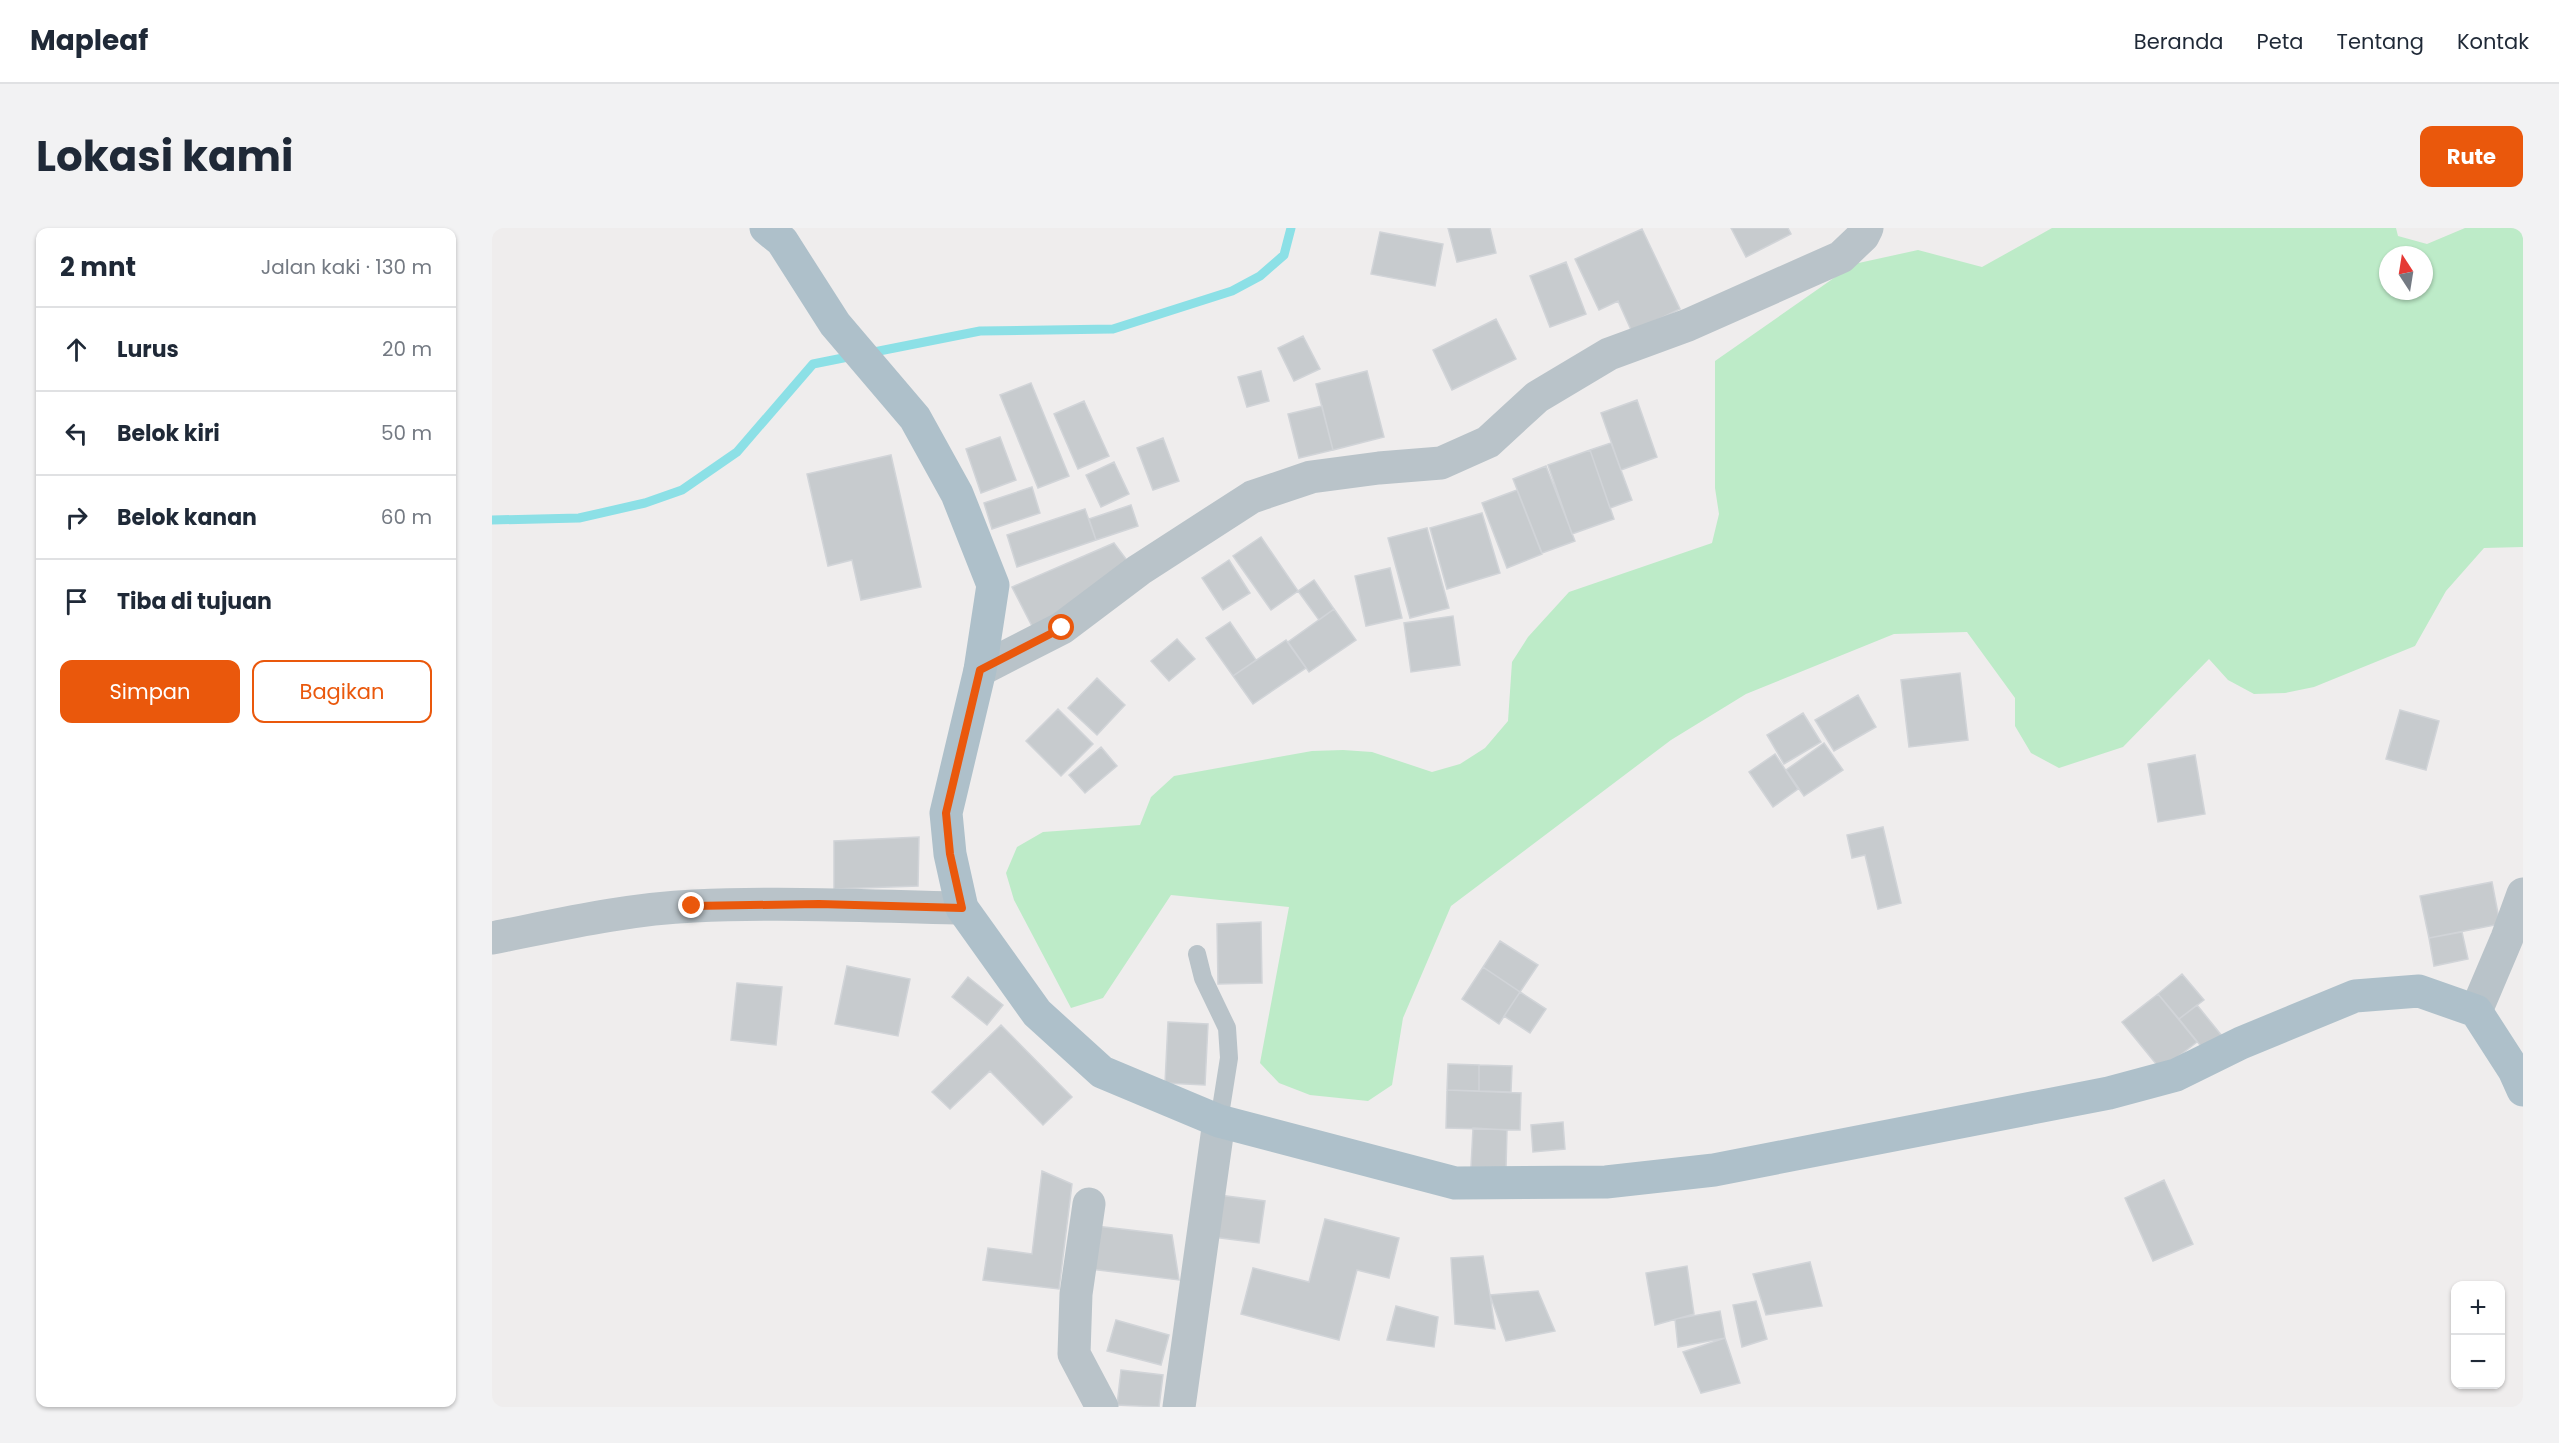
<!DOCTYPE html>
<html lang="id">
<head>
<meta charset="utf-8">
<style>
  :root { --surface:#fff; --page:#f2f2f3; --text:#1f2937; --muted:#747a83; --line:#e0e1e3; --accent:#ea580c }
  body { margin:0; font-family:Poppins,sans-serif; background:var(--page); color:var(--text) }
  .controls { position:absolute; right:18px; bottom:18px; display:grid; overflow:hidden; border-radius:12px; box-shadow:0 2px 4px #0004 }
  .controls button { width:54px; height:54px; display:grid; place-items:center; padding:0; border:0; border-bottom:2px solid var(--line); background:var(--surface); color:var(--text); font:30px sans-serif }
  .compass { position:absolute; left:1887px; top:18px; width:54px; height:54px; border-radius:50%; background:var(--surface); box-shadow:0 2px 4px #0004; rotate:348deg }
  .stop { position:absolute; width:18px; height:18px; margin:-14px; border:4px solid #ea580c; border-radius:50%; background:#fff }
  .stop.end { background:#ea580c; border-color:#fff; box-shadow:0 2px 6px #0008 }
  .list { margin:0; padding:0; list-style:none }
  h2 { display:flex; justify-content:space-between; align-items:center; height:78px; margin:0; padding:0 24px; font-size:26px }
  h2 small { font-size:20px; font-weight:400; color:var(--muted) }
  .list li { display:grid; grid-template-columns:39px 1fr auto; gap:18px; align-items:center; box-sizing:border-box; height:84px; padding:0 24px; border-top:2px solid var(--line) }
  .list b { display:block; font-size:22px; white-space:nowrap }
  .list em { font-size:20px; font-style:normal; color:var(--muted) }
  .actions { display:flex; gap:12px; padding:18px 24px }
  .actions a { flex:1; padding:14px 0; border:2px solid var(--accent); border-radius:12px; text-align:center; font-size:21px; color:var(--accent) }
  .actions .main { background:var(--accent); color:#fff }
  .icon { flex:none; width:33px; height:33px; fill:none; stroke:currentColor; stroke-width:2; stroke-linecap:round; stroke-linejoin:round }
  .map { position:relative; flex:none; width:2031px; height:1179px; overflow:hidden; border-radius:12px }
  header { display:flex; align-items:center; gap:36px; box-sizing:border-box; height:84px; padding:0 30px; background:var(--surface); border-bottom:2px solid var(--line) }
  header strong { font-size:28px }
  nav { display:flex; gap:33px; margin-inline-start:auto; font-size:21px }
  .intro { display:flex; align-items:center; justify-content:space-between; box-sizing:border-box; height:144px; padding:0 36px }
  h1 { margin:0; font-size:42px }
  .button { padding:15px 27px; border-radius:12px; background:var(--accent); color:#fff; font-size:21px; font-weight:700 }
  main { display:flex; gap:36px; padding:0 36px }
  aside { flex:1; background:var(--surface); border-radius:12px; box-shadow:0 2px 4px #0004 }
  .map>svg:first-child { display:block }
  .green { fill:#bdebc8; fill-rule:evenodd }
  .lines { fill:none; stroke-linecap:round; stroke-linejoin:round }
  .stream { stroke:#8ce0e6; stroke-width:9 }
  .building { fill:#c7cbce; stroke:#d1d4d8; stroke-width:1.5 }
  .service { stroke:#b9c3c9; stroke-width:18 }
  .minor { stroke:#b9c3c9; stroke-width:33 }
  .primary { stroke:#aec0ca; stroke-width:33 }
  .route { stroke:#ea580c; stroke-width:8 }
</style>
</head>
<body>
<header>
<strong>Mapleaf</strong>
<nav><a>Beranda</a><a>Peta</a><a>Tentang</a><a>Kontak</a></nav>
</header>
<div class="intro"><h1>Lokasi kami</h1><a class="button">Rute</a></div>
<main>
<aside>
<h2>2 mnt<small>Jalan kaki · 130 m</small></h2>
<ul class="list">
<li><svg class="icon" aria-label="ahead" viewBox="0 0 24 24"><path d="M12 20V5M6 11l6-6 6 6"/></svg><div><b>Lurus</b></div><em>20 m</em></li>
<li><svg class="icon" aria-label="left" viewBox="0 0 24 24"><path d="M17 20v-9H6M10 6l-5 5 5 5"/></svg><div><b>Belok kiri</b></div><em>50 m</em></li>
<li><svg class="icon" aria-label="right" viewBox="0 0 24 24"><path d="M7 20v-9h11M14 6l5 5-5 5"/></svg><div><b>Belok kanan</b></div><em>60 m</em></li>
<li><svg class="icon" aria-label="arrive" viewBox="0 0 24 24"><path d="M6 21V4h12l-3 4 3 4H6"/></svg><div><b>Tiba di tujuan</b></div></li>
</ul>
<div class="actions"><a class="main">Simpan</a><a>Bagikan</a></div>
</aside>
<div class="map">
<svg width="2031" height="1179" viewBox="0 0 2031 1179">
  <rect width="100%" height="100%" fill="#efeded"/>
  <path class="green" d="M 1560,0 L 1904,0 L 1906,8 L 1935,16 L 1973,0 L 2031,0 L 2031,319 L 1992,320 L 1954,363 L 1923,418 L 1822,459 L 1793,465 L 1762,466 L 1736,452 L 1717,431 L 1631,519 L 1567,540 L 1539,525 L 1523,498 L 1523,470 L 1475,404 L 1402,406 L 1254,466 L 1179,512 L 959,678 L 911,790 L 900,857 L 876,873 L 818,867 L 787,855 L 768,835 L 797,679 L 679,667 L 611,770 L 579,780 L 522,672 L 514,645 L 525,619 L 551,604 L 648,597 L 659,569 L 682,548 L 820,523 L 851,522 L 880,524 L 940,544 L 968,536 L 993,520 L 1016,493 L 1020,434 L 1036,409 L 1077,364 L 1220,315 L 1227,286 L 1223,260 L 1223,133 L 1362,36 L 1426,22 L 1490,39 ZM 1896,27 L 1932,27 L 1932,63 L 1896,63 Z"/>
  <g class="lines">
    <path class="stream" d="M 377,125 L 488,103 L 621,101 L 740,63 L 768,48 L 792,27 L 799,0
      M 0,292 L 87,290 L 153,275 L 190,262 L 245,224 L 321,136 L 361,128"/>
  </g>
  <path class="building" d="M 956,0 L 998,0 L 1004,25 L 965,34 Z
    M 1239,0 L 1296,0 L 1299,6 L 1254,29 Z
    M 1150,1 L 1188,81 L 1140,104 L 1126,73 L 1107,82 L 1083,31 Z
    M 888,4 L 951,16 L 943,58 L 879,46 Z
    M 1074,34 L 1094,86 L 1058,99 L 1038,48 Z
    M 1004,91 L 1024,131 L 960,162 L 941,122 Z
    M 811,108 L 828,141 L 802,153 L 786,120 Z
    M 769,143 L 777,173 L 755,179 L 746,149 Z
    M 875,143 L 892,209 L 841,222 L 824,156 Z
    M 539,155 L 577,248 L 546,260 L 508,167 Z
    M 1145,172 L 1165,229 L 1129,242 L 1109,185 Z
    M 592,173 L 617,228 L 586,241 L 562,186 Z
    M 830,178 L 841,222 L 807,230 L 796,186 Z
    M 508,209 L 524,252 L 489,265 L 474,221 Z
    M 671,210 L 687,253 L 661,262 L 645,220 Z
    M 1119,215 L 1140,272 L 1118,280 L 1098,222 Z
    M 1098,222 L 1122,291 L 1080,306 L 1056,237 Z
    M 399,227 L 429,359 L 369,372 L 360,332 L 336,338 L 315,246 Z
    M 622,234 L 637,266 L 609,279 L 594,247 Z
    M 1054,238 L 1083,313 L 1050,325 L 1021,251 Z
    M 540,259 L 548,285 L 500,301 L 492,275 Z
    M 1025,262 L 1050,326 L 1015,340 L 990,275 Z
    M 639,277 L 646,298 L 604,312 L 597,291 Z
    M 593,281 L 604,312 L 525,339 L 515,307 Z
    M 990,285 L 1008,345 L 955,361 L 938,300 Z
    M 935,300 L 957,380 L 918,390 L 896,310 Z
    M 769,309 L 806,363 L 779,382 L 741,328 Z
    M 622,315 L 640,339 L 544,406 L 520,359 Z
    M 737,332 L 758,365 L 731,382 L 710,350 Z
    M 898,340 L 910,390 L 874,398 L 863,348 Z
    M 822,352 L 842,381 L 827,392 L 806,363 Z
    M 842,381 L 864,412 L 817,444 L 796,414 Z
    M 961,388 L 968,437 L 919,444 L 912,395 Z
    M 738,394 L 764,432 L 741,448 L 714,410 Z
    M 685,411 L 703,431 L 677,453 L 659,433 Z
    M 794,412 L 814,440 L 761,476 L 741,448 Z
    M 1468,445 L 1476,512 L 1417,519 L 1409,452 Z
    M 605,450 L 633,477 L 605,507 L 576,480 Z
    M 1366,467 L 1384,499 L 1342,523 L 1323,492 Z
    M 566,481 L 601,516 L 569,548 L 534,513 Z
    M 1908,482 L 1947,493 L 1934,542 L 1894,531 Z
    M 1311,485 L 1329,514 L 1292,536 L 1275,507 Z
    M 1332,515 L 1351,542 L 1312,568 L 1294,542 Z
    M 609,519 L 625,538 L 593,565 L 577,547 Z
    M 1283,526 L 1306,561 L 1281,579 L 1257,544 Z
    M 1703,527 L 1713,586 L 1666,594 L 1656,536 Z
    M 1391,599 L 1409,675 L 1386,681 L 1373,627 L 1360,630 L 1355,607 Z
    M 427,609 L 426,658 L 342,661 L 342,613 Z
    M 2000,654 L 2008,696 L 1937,710 L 1928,668 Z
    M 769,694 L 770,755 L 726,756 L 725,696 Z
    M 1970,704 L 1976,731 L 1942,738 L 1937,710 Z
    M 1008,713 L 1046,737 L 1028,764 L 991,739 Z
    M 355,738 L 418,751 L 406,808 L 343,796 Z
    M 991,739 L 1028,764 L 1007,796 L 970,771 Z
    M 1690,746 L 1712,772 L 1687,791 L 1666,766 Z
    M 476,749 L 511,777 L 495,797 L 460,769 Z
    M 245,755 L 290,759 L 284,817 L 239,812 Z
    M 1028,764 L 1054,781 L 1038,805 L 1012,788 Z
    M 1666,766 L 1705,814 L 1669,842 L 1630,794 Z
    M 1705,777 L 1730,808 L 1712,822 L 1687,791 Z
    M 676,794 L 716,796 L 713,857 L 673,855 Z
    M 509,797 L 580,869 L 551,897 L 498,843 L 458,881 L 440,864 Z
    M 956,836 L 987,837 L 987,863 L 955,862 Z
    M 987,837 L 1020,838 L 1019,864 L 987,863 Z
    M 955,862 L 1029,865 L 1028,902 L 954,900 Z
    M 1071,894 L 1073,921 L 1041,924 L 1039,897 Z
    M 981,900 L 1015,902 L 1014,940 L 979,939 Z
    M 550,943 L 580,956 L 567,1061 L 491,1052 L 496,1020 L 540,1026 Z
    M 1672,952 L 1701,1016 L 1661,1033 L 1633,970 Z
    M 727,967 L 773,973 L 767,1015 L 721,1009 Z
    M 833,991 L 907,1010 L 897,1050 L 865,1042 L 847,1112 L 749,1086 L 761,1040 L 817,1054 Z
    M 604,998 L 680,1007 L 687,1052 L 598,1041 Z
    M 991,1028 L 998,1067 L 1003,1101 L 963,1096 L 959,1030 Z
    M 1318,1034 L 1330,1078 L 1274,1087 L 1261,1046 Z
    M 1195,1038 L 1202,1086 L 1163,1097 L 1154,1045 Z
    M 1046,1063 L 1063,1103 L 1014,1113 L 998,1067 Z
    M 1264,1073 L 1275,1111 L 1250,1119 L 1241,1077 Z
    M 904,1078 L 946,1089 L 942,1119 L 895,1112 Z
    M 1228,1083 L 1233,1110 L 1186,1119 L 1183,1091 Z
    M 624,1092 L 677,1107 L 669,1137 L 615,1123 Z
    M 1233,1110 L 1248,1155 L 1209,1165 L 1191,1124 Z
    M 629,1142 L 671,1147 L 667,1179 L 625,1177 Z"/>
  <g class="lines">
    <path class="service" d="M 705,726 L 711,750 L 735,800 L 737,830 L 727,893"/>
    <path class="minor" d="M 488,442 L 570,400 L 647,342 L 760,269 L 819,249 L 887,240 L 949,235 L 996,214 L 1045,169 L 1117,126 L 1196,97 L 1349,29 L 1371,8 L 1375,0
      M 0,710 C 66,697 134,681 202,678 C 291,674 381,678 470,680
      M 1984,783 L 2015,710 L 2031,666
      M 597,976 L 584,1066 L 582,1126 L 610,1179
      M 687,1179 L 727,893"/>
    <path class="primary" d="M 274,0 L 290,13 L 343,96 L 423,190 L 465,266 L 501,357 L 488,442 L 454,585 L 458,626 L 470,680 L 545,785 L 610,844 L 727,893 L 963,955 L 1114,954 L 1222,942 L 1617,865 L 1684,847 L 1749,815 L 1863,768 L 1927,763 L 1984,783 L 2022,842 L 2031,862"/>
  </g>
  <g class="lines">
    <path class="route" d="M 200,678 L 327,676 L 470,680 L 458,626 L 454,585 L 488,442 L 570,400"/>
  </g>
</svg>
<div class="controls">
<button>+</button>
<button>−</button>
</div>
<svg class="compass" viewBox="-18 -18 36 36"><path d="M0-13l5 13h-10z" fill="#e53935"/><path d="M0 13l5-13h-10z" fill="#747a83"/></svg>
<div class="stop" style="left:570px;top:400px"></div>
<div class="stop end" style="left:200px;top:678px"></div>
</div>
</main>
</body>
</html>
